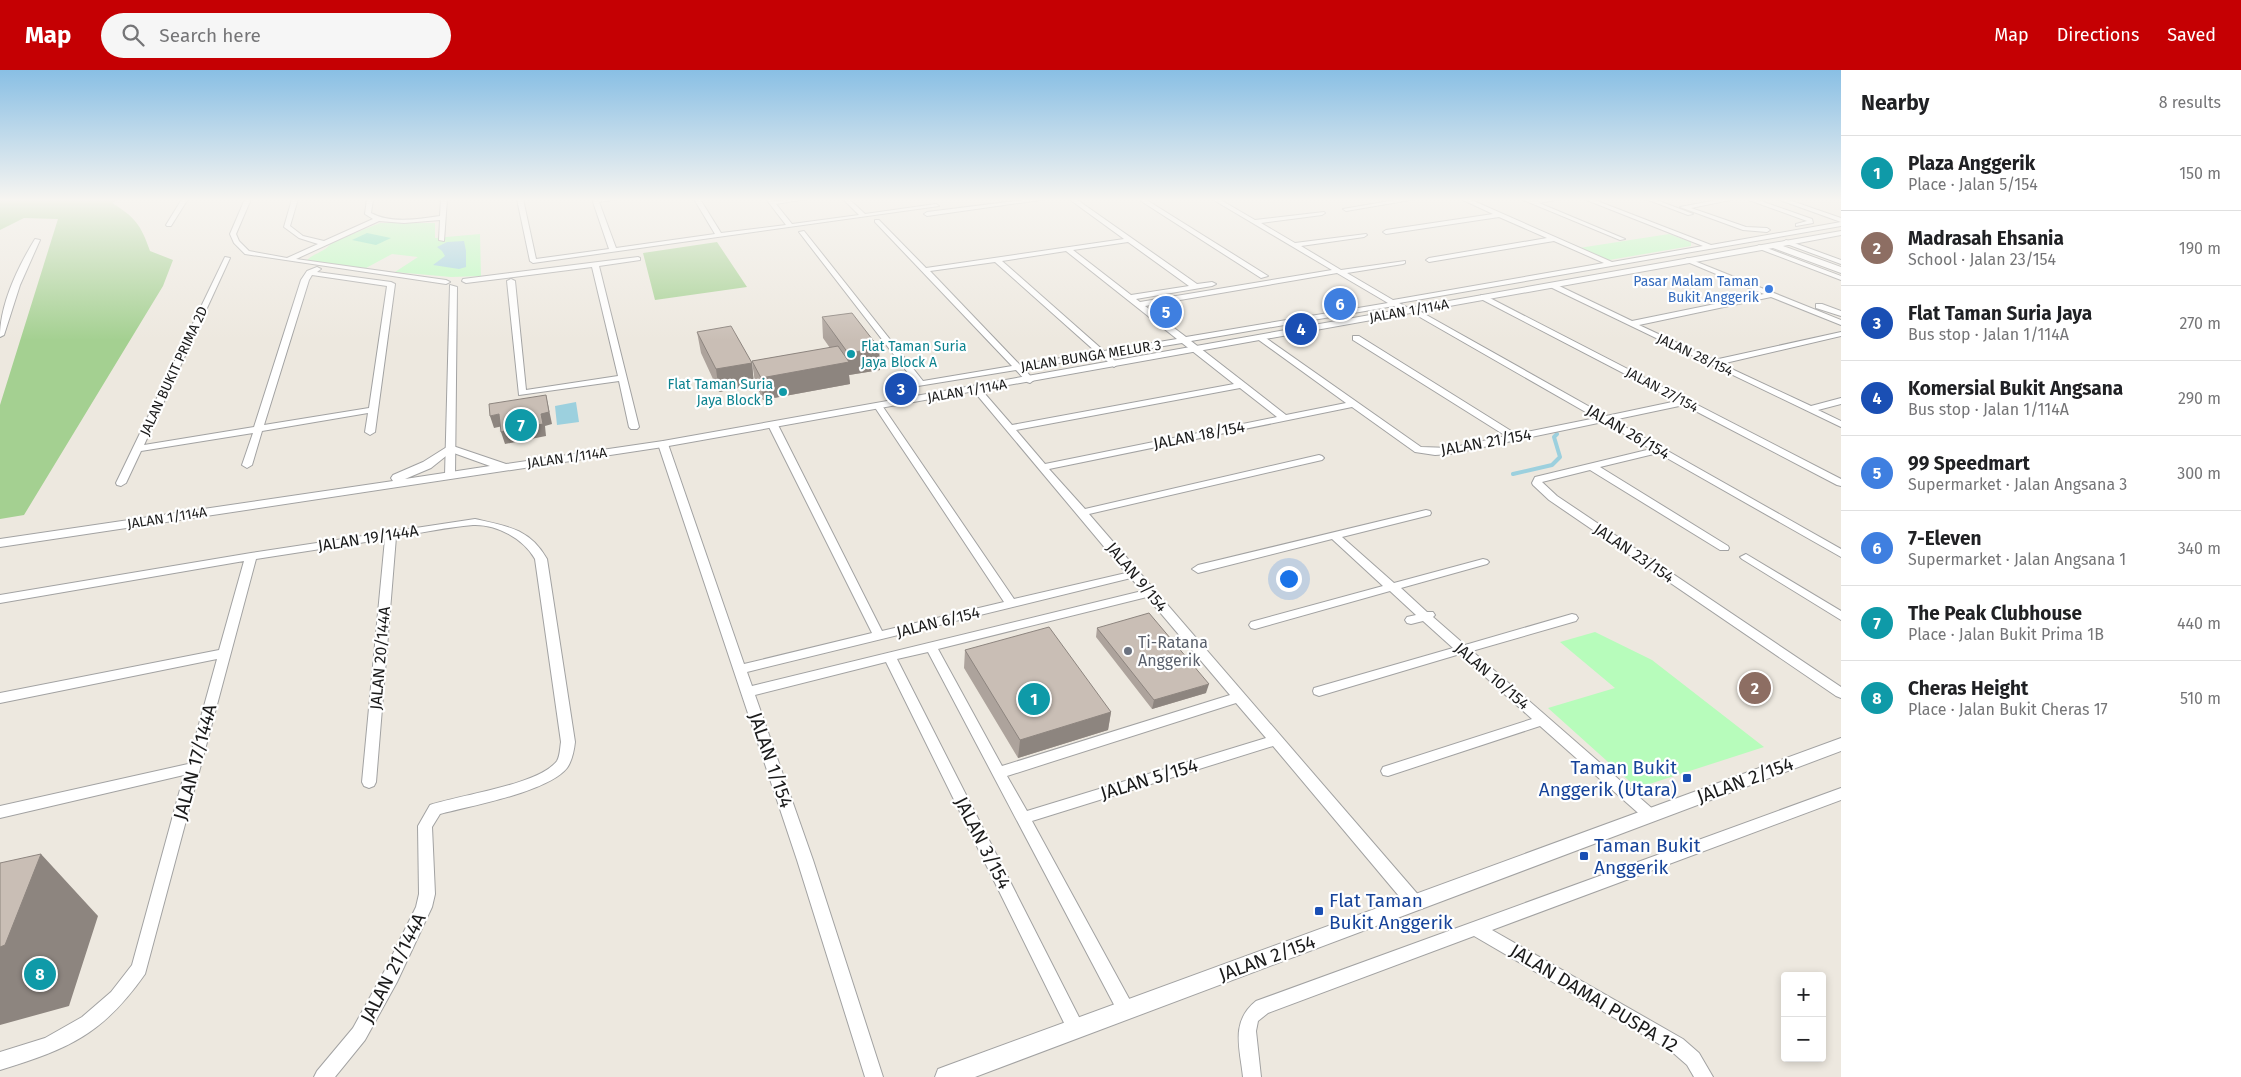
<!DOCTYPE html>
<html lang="en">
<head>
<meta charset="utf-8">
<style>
  :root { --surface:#fff; --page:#f6f6f6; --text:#202124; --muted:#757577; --line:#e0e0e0; --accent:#c50003 }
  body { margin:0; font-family:"Fira Sans",sans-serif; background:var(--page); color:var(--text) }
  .controls { position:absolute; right:15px; bottom:15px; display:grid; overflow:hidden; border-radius:5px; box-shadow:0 2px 8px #0003 }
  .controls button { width:45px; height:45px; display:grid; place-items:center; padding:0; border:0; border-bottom:1px solid var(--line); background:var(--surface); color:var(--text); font:25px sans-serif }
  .you { position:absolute; left:1288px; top:508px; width:18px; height:18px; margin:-12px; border:4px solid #fff; border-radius:50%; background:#1a73e8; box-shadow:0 0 0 8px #1a73e833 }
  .badge { display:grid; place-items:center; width:32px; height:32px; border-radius:50%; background:var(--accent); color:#fff; font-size:16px; font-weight:700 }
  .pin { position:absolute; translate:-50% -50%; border:2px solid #fff; box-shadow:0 1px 5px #0006 }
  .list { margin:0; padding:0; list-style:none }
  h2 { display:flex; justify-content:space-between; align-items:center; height:65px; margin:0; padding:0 20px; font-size:21px }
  h2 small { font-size:16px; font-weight:400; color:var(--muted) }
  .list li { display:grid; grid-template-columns:32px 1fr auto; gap:15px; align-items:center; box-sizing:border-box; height:75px; padding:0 20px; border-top:1px solid var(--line) }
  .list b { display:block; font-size:19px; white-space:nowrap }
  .list p { margin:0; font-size:16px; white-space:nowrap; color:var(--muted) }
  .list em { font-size:16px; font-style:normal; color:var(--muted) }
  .icon { flex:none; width:28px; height:28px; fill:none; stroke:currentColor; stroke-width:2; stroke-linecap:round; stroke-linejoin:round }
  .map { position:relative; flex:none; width:1841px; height:1007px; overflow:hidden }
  header { display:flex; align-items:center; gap:30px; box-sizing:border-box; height:70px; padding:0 25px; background:var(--accent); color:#fff }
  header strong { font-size:24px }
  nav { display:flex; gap:28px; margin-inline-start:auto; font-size:18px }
  .search { width:350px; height:45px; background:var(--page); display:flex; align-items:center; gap:12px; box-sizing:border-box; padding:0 18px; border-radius:28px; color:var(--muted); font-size:19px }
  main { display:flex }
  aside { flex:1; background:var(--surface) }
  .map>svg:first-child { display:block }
  .forest { fill:#a4d091 }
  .park { fill:#b7fcbb }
  .pitch { fill:#77e3b7 }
  .water { fill:#9cd0de }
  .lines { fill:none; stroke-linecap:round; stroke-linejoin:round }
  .stream { stroke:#9cd0de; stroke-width:4 }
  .minor-casing { stroke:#a2a2a2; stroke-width:2 }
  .tertiary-casing { stroke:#a2a2a2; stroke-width:2 }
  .minor { fill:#fff; fill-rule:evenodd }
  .tertiary { fill:#fff; fill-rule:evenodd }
  .wall { fill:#ada39c }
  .shaded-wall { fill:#8d857f }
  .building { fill:#c9beb5; stroke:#8d857f }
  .shop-dot { fill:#3f7fe0; stroke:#fff; stroke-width:2 }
  .culture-dot { fill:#0f9aa8; stroke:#fff; stroke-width:2 }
  .worship-dot { fill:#6b7280; stroke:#fff; stroke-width:2 }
  .transit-dot { fill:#1a4fb4; stroke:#fff; stroke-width:2 }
  .labels { text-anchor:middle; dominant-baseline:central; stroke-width:4.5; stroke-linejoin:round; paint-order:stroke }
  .far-shop-label { font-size:14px; fill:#366cbe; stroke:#fff; text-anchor:end }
  .far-street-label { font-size:14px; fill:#1b1b1b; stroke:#fff }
  .far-culture-label { font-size:14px; fill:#0d838f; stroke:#fff; text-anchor:start }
  .street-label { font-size:16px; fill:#1b1b1b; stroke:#fff }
  .worship-label { font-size:16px; fill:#5b616d; stroke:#fff; text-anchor:start }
  .near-street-label { font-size:19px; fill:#1b1b1b; stroke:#fff }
  .near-transit-label { font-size:19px; fill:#164399; stroke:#fff; text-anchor:start }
</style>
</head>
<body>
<header>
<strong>Map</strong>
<div class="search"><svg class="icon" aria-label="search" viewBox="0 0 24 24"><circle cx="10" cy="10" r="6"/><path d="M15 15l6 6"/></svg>Search here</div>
<nav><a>Map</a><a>Directions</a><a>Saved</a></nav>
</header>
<main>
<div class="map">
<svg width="1841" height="1007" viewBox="0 0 1841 1007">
  <rect width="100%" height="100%" fill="#ede8df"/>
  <path class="forest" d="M 0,129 L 119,129 L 112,133 C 135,147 141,155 150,181 L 173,190 L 163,216 L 24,445 L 0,449 L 0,335 L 58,149 L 24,148 L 0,160 Z
    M 717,172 L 747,217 L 655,230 L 643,183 Z"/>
  <path class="park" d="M 380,153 L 435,153 L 435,168 L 480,164 L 481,206 L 451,207 L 395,202 L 418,187 L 392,184 L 366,198 L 306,191 C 313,183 326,182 332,172 Z
    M 1669,164 L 1691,172 L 1691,176 L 1609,190 L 1579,178 Z
    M 1595,562 L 1652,590 L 1764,677 L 1637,718 L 1548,638 L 1615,618 L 1560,572 Z"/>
  <path class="pitch" d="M 367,163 L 391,168 L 376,175 L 352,170 Z"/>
  <path class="water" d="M 464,171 L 466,181 L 466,197 L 459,199 L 433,195 L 445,186 L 442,181 L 437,177 L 447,172 Z
    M 576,332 L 579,352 L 557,355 L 555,336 Z"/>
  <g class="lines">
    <path class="stream" d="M 1513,404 L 1552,395 L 1560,387 L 1554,367 L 1557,364"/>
    <g class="minor-casing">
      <path id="minor" d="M 182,129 L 188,129 L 171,156 L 167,156 L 166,155 Z
        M 245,129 L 251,129 L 236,164 L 239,171 L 249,181 L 287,188 L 318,174 L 299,168 L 284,157 L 292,129 L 298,129 L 290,156 L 303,166 L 324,171 L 373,149 L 365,144 L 367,129 L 373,129 L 371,143 C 391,154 419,149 440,146 L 441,129 L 447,129 L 444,171 L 439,170 L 440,150 L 404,153 L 379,151 L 296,189 L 446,210 L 450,212 L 446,214 L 245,184 L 234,173 L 230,164 Z
        M 517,129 L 523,129 L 536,189 L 609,179 L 592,129 L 617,129 L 599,132 L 616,178 L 715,164 L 694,129 L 700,129 L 721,163 L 786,155 L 766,129 L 772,129 L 774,131 L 806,129 L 776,134 L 792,154 L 859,145 L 843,129 L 849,129 L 865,144 L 936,134 L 939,136 L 533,193 L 530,191 Z
        M 1031,129 L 1047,129 L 927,146 L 924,144 L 927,142 Z
        M 1069,129 L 1076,129 L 1197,214 L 1212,212 L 1216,214 L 1212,216 L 1136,229 L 1140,232 L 1332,200 L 1212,129 L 1219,129 L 1255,150 L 1324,142 L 1325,143 L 1322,145 L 1261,153 L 1295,173 L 1366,164 L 1367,165 L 1364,167 L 1301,176 L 1341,200 L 1405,191 L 1405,193 L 1403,194 L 1347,203 L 1393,230 L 1604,193 L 1554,171 L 1429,192 L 1426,190 L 1429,188 L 1547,168 L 1499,147 L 1386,164 L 1383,162 L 1386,160 L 1493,144 L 1461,129 L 1469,129 L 1612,192 L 1703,176 L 1584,129 L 1592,129 L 1711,175 L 1841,152 L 1841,156 L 1399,233 L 1410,239 L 1411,241 L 1407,243 L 1394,236 L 1191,271 L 1286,345 L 1346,333 L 1256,268 L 1263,266 L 1421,377 L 1450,378 L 1506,366 L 1353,270 L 1353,266 L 1359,266 L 1516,364 L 1596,348 L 1411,242 L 1411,238 L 1414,238 L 1606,346 L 1677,331 L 1481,229 L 1481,225 L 1484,225 L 1841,409 L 1841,416 L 1837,415 L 1684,335 L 1613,350 L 1841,479 L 1841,487 L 1658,383 L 1600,397 L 1728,476 L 1729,478 L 1728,480 L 1720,480 L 1590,400 L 1542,412 L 1557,426 L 1841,617 L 1841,628 L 1836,626 L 1549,430 L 1533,415 L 1532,413 L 1535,407 L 1651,379 L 1603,352 L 1450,384 L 1435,385 L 1415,382 L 1352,337 L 1049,399 L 1085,439 L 1319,385 L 1322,386 L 1324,388 L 1322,390 L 1089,444 L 1421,828 L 1423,833 L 1421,838 L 1415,840 L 1409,838 L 1273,676 L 1032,751 L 1132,934 L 1135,940 L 1132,946 L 1126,948 L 1120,946 L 928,582 L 897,589 L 1082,953 L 1085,959 L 1082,965 L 1076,968 L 1070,965 L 886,592 L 755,625 L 813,790 L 883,1007 L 865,1007 L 797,790 L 658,374 L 663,371 L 668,374 L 744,594 L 872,563 L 768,355 L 773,352 L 778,355 L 882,561 L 1004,532 L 874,336 L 878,333 L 881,334 L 1014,529 L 1126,503 L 972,319 L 973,317 L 979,317 L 1012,355 L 1234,314 L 1182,273 L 1109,285 L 1118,294 L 1114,297 L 1101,286 L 1024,299 L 1034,310 L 1030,313 L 1027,312 L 1016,300 L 918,316 L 799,162 L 804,161 L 923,311 L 1012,296 L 875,152 L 875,150 L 879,150 L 926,198 L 1124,169 ZM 1128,172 L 1189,216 L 1131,225 L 1073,180 ZM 1066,181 L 1177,269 L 1104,281 L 1002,191 ZM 995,192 L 1096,282 L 1020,295 L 930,201 ZM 1337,203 L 1388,233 L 1186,267 L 1145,236 ZM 1240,318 L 1277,347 L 1045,394 L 1016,360 ZM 1131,508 L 1142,521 L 752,616 L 747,602 ZM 1147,527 L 1230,625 L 1002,696 L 938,579 ZM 1236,633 L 1266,668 L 1027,741 L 1007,706 Z
        M 1141,129 L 1145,129 L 1268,206 L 1261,208 L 1141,131 Z
        M 1401,129 L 1416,129 L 1346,141 L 1343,139 Z
        M 1521,129 L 1560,129 L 1539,133 L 1625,169 L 1620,170 Z
        M 1646,129 L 1654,129 L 1693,144 L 1688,145 Z
        M 1722,129 L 1735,129 L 1691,138 L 1746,157 L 1767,158 L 1770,160 L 1767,162 L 1743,160 L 1680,137 Z
        M 1746,129 L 1755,129 L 1812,149 L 1813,153 L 1796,156 L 1796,154 L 1807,151 Z
        M 1777,129 L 1786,129 L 1841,148 L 1841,152 Z
        M 35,169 L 40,170 L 20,215 L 4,265 L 0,267 C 0,234 18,197 35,169 Z
        M 1786,170 L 1841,190 L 1841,194 L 1784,173 L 1783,172 Z
        M 1759,175 L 1841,206 L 1841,210 L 1757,178 L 1756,177 Z
        M 225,187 L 230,188 L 144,375 L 254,357 L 301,210 L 307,201 L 317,197 L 321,199 L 317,202 L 391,212 L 395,214 L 375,362 L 370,365 L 365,362 L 368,343 L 262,361 L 252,395 L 247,398 L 242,395 L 253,363 L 141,381 L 126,413 L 121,416 L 117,415 L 116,413 ZM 312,205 L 387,216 L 369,338 L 264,355 L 309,210 Z
        M 638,187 L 640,188 L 640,190 L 599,196 L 639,357 L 637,359 L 631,359 L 629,357 L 619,311 L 519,325 L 507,211 L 511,209 L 515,211 L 526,320 L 618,306 L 592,197 L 466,213 L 462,211 L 463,209 Z
        M 1687,188 L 1841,250 L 1841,255 L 1771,227 L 1639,255 L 1714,290 L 1841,262 L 1841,266 L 1721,294 L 1811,336 L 1841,328 L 1841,334 L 1818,340 L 1841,351 L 1841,357 L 1546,215 L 1553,213 L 1632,251 L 1764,224 L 1685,191 L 1684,190 Z
        M 450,215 L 457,217 L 455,405 L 450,408 L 445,405 Z
        M 1816,234 L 1822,234 L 1841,241 L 1841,246 L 1816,238 Z
        M 1426,440 L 1430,441 L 1431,443 L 1430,445 L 1342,467 L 1394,513 L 1483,489 L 1487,490 L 1489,492 L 1487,494 L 1401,518 L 1427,542 L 1433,542 L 1435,545 L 1433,547 L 1465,575 L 1572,544 L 1576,545 L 1578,548 L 1576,551 L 1472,581 L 1655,741 L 1657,745 L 1655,749 L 1650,751 L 1645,749 L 1540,656 L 1388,706 L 1383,705 L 1381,701 L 1383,697 L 1532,649 L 1460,584 L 1319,626 L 1314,624 L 1313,621 L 1314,618 L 1453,578 L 1423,551 L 1411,554 L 1407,553 L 1405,550 L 1407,547 L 1416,545 L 1390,521 L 1255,559 L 1251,558 L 1249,555 L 1251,552 L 1383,516 L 1332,469 L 1198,503 L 1192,499 L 1198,495 Z
        M 475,449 C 507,456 530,459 547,489 L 575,672 C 574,681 572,691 567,698 C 548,722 470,736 440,744 L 432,757 L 435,824 L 432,837 L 397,912 L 365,970 L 335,1007 L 314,1007 L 317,1001 L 353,958 L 385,900 L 416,837 L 419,824 L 418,756 L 430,735 C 459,725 539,715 557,691 C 560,686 560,678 561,672 L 535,489 C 524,469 497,454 473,455 C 448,457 421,463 396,467 L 376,712 L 374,716 L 369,718 L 364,716 L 362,712 L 385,469 L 256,489 L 145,904 C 103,964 69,979 0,1000 L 0,982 L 45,968 L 82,947 L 111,922 L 132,895 L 184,705 L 0,748 L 0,736 L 188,694 L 217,589 L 0,633 L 0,623 L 219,580 L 244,491 L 0,533 L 0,525 L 251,483 Z
        M 1746,484 L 1841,541 L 1841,550 L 1742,489 L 1740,487 Z
        M 1841,718 L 1841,730 L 1492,860 L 1683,969 L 1699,983 L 1713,1007 L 1694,1007 L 1687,995 L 1671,981 L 1474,866 L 1268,943 L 1258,951 L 1256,961 L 1261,1007 L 1243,1007 C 1240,978 1230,952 1256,931 Z"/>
    </g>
    <g class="tertiary-casing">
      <path id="tertiary" d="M 1841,161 L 1841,165 L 1783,176 L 1841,197 L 1841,203 L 1773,178 L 663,377 L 0,477 L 0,469 L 393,411 L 391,408 L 393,405 L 423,392 L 450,375 L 506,394 L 663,371 ZM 451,382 L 490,396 L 405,409 L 431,398 Z
        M 1841,668 L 1841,681 L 975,1007 L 935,1007 L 938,999 L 946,996 Z"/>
    </g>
    <use href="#minor" class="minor"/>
    <use href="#tertiary" class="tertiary"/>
  </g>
  <path class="wall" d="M 822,247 L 879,278 L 880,300 L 849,305 L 850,314 L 763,330 L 755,313 L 752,291 L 830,278 L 823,268 Z
    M 697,262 L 752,293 L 754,315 L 719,322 L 701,283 Z
    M 1097,558 L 1206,623 L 1152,639 L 1096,567 Z
    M 965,580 L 1111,642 L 1108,660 L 1018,688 L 964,598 Z"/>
  <path class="shaded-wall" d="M 879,278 L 880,300 L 849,305 L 850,314 L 763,330 L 761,308 L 848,292 L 848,283 Z
    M 752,293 L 754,315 L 719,322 L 716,299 Z
    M 546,325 L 552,354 L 545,356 L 546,366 L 505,374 L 501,362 L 541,344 Z
    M 499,344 L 503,356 L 494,358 L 490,346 Z
    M 1209,614 L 1206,623 L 1152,639 L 1154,630 Z
    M 1111,642 L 1108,660 L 1018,688 L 1020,670 Z
    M 41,784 L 98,846 L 69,936 L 0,955 L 0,877 Z"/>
  <path class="building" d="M 852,243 L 879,278 L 848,283 L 822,247 Z
    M 731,256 L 752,293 L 716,299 L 697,262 Z
    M 838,276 L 849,292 L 761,308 L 752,291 Z
    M 546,325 L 549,342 L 541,344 L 543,354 L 501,362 L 499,344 L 490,346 L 489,334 Z
    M 1149,543 L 1209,614 L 1154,630 L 1097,558 Z
    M 1049,557 L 1111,642 L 1020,670 L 965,580 Z
    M 41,784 L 5,875 L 0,877 L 0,793 Z"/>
  <linearGradient id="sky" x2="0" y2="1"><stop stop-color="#89bfe4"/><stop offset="0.48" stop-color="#f7f5f1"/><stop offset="1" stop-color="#f7f5f1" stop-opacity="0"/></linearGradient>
  <rect width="1841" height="270" fill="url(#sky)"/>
  <circle class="shop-dot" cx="1769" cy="219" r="5"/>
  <g class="culture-dot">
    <circle cx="851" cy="284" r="5"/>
    <circle cx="783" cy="322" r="5"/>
  </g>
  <circle class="worship-dot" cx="1128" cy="581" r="5"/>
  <g class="transit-dot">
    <rect x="1682" y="703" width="10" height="10" rx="2.5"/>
    <rect x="1579" y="781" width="10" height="10" rx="2.5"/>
    <rect x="1314" y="836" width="10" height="10" rx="2.5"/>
  </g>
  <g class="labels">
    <g class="far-shop-label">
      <text x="1759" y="211">Pasar Malam Taman<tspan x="1759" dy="16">Bukit Anggerik</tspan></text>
    </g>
    <g class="far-street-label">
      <text transform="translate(1409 241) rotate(-10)">JALAN 1/114A</text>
      <text transform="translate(1695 285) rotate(25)">JALAN 28/154</text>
      <text transform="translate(1091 286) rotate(-9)">JALAN BUNGA MELUR 3</text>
      <text transform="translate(174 301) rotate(-65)">JALAN BUKIT PRIMA 2D</text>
      <text transform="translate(1662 320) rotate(28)">JALAN 27/154</text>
      <text transform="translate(967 321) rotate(-10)">JALAN 1/114A</text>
      <text transform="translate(567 388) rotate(-8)">JALAN 1/114A</text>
      <text transform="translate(167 448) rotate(-9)">JALAN 1/114A</text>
    </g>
    <g class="far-culture-label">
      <text x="861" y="276">Flat Taman Suria<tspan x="861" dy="16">Jaya Block A</tspan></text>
      <text x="773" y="314" text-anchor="end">Flat Taman Suria<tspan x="773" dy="16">Jaya Block B</tspan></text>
    </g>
    <g class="street-label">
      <text transform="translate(1628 362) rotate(30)">JALAN 26/154</text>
      <text transform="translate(1199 365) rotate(-11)">JALAN 18/154</text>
      <text transform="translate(1486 372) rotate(-10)">JALAN 21/154</text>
      <text transform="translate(368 468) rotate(-9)">JALAN 19/144A</text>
      <text transform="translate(1634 483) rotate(34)">JALAN 23/154</text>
      <text transform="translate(1137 507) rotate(50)">JALAN 9/154</text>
      <text transform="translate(938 552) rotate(-14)">JALAN 6/154</text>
      <text transform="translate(380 588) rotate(-85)">JALAN 20/144A</text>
      <text transform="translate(1492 606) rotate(41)">JALAN 10/154</text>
    </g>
    <g class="worship-label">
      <text x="1138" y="572">Ti-Ratana<tspan x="1138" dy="18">Anggerik</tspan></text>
    </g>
    <g class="near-street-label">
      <text transform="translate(771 690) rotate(71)">JALAN 1/154</text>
      <text transform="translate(195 692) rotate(-75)">JALAN 17/144A</text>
      <text transform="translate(1149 709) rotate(-17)">JALAN 5/154</text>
      <text transform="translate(1745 710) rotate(-20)">JALAN 2/154</text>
      <text transform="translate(983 773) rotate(63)">JALAN 3/154</text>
      <text transform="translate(1267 888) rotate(-20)">JALAN 2/154</text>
      <text transform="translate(393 898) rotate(-63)">JALAN 21/144A</text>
      <text transform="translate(1594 928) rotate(31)">JALAN DAMAI PUSPA 12</text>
    </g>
    <g class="near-transit-label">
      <text x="1677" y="697" text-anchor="end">Taman Bukit<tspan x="1677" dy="22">Anggerik (Utara)</tspan></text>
      <text x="1594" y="775">Taman Bukit<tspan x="1594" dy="22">Anggerik</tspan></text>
      <text x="1329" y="830">Flat Taman<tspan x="1329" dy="22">Bukit Anggerik</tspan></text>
    </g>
  </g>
</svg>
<div class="controls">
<button>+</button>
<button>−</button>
</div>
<div class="you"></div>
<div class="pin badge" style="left:1034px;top:629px;background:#0f9aa8">1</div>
<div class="pin badge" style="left:1755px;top:618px;background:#8d6e63">2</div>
<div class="pin badge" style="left:901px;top:319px;background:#1a4fb4">3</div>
<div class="pin badge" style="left:1301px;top:259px;background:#1a4fb4">4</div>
<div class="pin badge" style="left:1166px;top:242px;background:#3f7fe0">5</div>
<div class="pin badge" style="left:1340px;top:234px;background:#3f7fe0">6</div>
<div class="pin badge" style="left:521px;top:355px;background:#0f9aa8">7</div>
<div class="pin badge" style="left:40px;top:904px;background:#0f9aa8">8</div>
</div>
<aside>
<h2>Nearby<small>8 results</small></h2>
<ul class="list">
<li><span class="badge" style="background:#0f9aa8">1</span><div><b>Plaza Anggerik</b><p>Place · Jalan 5/154</p></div><em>150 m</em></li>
<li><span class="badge" style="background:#8d6e63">2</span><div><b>Madrasah Ehsania</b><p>School · Jalan 23/154</p></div><em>190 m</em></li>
<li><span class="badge" style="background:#1a4fb4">3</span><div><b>Flat Taman Suria Jaya</b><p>Bus stop · Jalan 1/114A</p></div><em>270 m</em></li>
<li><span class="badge" style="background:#1a4fb4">4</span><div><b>Komersial Bukit Angsana</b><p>Bus stop · Jalan 1/114A</p></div><em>290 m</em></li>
<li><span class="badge" style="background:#3f7fe0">5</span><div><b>99 Speedmart</b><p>Supermarket · Jalan Angsana 3</p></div><em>300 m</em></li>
<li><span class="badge" style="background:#3f7fe0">6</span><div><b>7-Eleven</b><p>Supermarket · Jalan Angsana 1</p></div><em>340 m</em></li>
<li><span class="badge" style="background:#0f9aa8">7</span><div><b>The Peak Clubhouse</b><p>Place · Jalan Bukit Prima 1B</p></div><em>440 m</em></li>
<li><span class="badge" style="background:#0f9aa8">8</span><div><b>Cheras Height</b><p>Place · Jalan Bukit Cheras 17</p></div><em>510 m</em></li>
</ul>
</aside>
</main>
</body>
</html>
